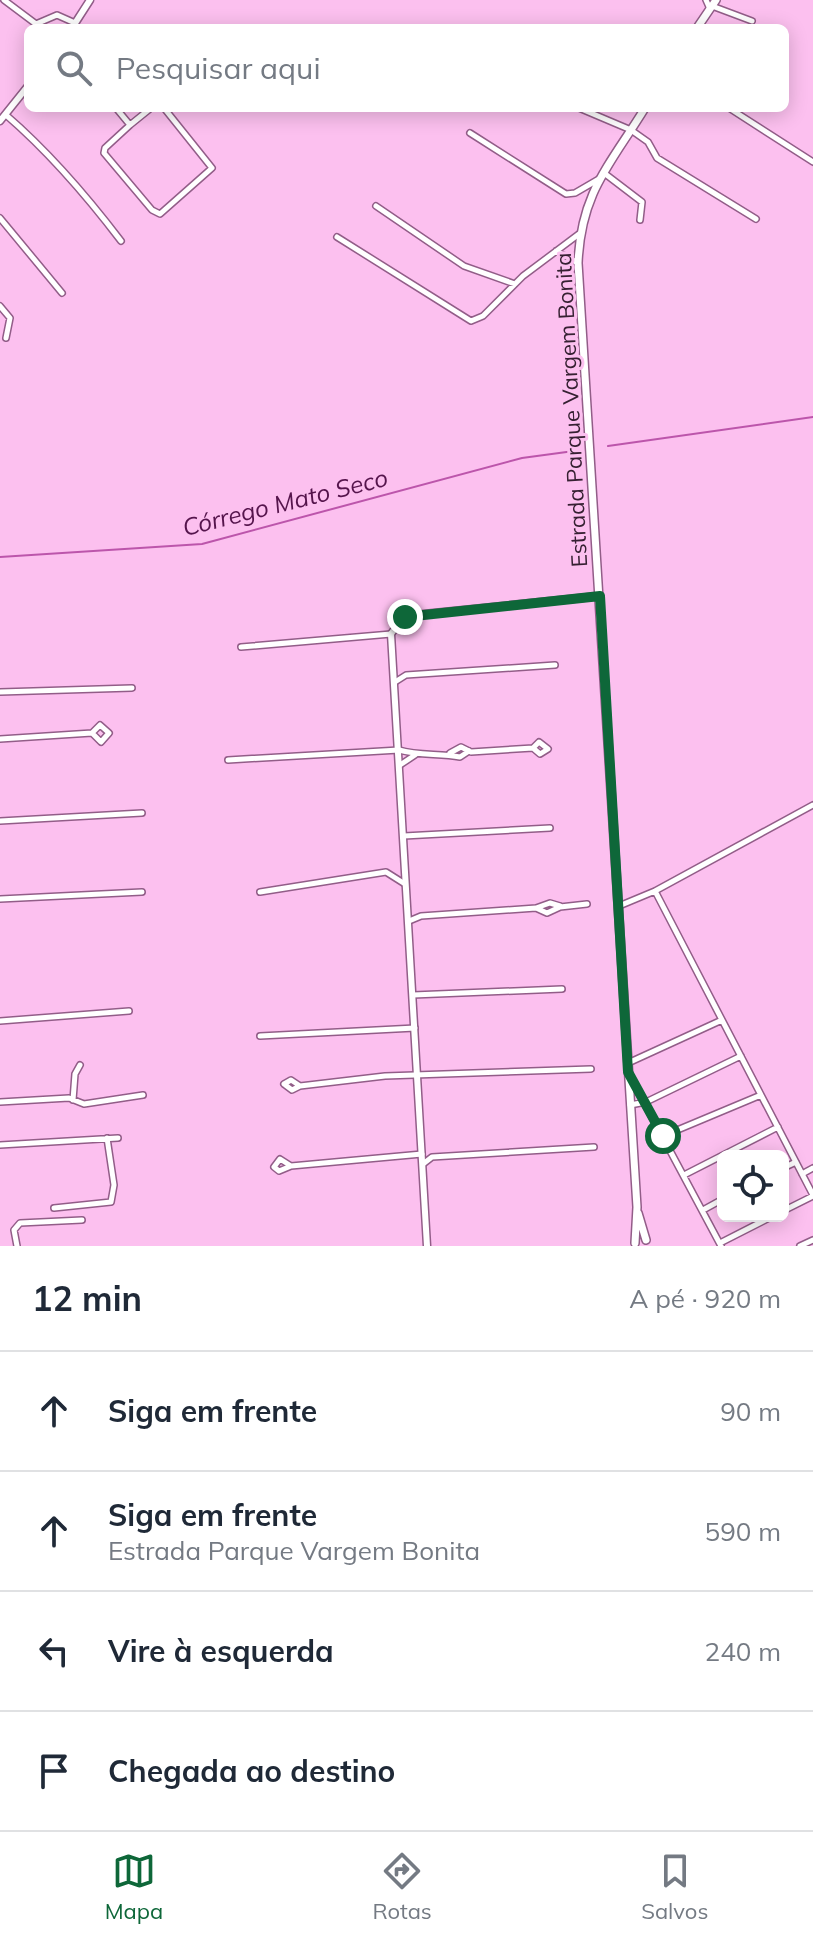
<!DOCTYPE html>
<html lang="pt">
<head>
<meta charset="utf-8">
<style>
  :root { --surface:#fff; --page:#f6f6f7; --text:#1f2937; --muted:#747a83; --line:#e0e1e3; --accent:#0e6739 }
  body { margin:0; font-family:Mulish,sans-serif; background:var(--page); color:var(--text) }
  .controls { position:absolute; right:24px; bottom:24px; display:grid; overflow:hidden; border-radius:12px; box-shadow:0 4px 20px #0003 }
  .controls button { width:72px; height:72px; display:grid; place-items:center; padding:0; border:0; border-bottom:2px solid var(--line); background:var(--surface); color:var(--text); font:40px sans-serif }
  .stop { position:absolute; width:24px; height:24px; margin:-18px; border:6px solid #0e6739; border-radius:50%; background:#fff }
  .stop.end { background:#0e6739; border-color:#fff; box-shadow:0 2px 8px #0008 }
  .list { margin:0; padding:0; list-style:none }
  h2 { display:flex; justify-content:space-between; align-items:center; height:104px; margin:0; padding:0 32px; font-size:34px }
  h2 small { font-size:26px; font-weight:400; color:var(--muted) }
  .list li { display:grid; grid-template-columns:52px 1fr auto; gap:24px; align-items:center; box-sizing:border-box; height:120px; padding:0 32px; border-top:2px solid var(--line) }
  .list b { display:block; font-size:30px; white-space:nowrap }
  .list p { margin:0; font-size:26px; white-space:nowrap; color:var(--muted) }
  .list em { font-size:26px; font-style:normal; color:var(--muted) }
  .icon { flex:none; width:44px; height:44px; fill:none; stroke:currentColor; stroke-width:2; stroke-linecap:round; stroke-linejoin:round }
  .map { position:relative; flex:none; width:813px; height:1246px; overflow:hidden }
  .search { position:absolute; background:var(--surface); box-shadow:0 4px 20px #0003; left:24px; right:24px; top:24px; height:88px; display:flex; align-items:center; gap:20px; box-sizing:border-box; padding:0 28px; border-radius:12px; color:var(--muted); font-size:30px }
  .sheet { height:584px; background:var(--surface) }
  nav { display:flex; justify-content:space-around; align-items:center; box-sizing:border-box; height:112px; border-top:2px solid var(--line); background:var(--surface); font-size:22px; color:var(--muted) }
  nav a { display:grid; justify-items:center; gap:4px }
  nav .on { color:var(--accent) }
  .map>svg:first-child { display:block }
  .lines { fill:none; stroke-linecap:round; stroke-linejoin:round }
  .stream { stroke:#bc55ab; stroke-width:2 }
  .minor-casing { stroke:#925d88; stroke-width:8 }
  .tertiary-casing { stroke:#925d88; stroke-width:9 }
  .secondary-casing { stroke:#925d88; stroke-width:10 }
  .minor { stroke:#fff; stroke-width:5 }
  .tertiary { stroke:#fff; stroke-width:6 }
  .secondary { stroke:#fff; stroke-width:7 }
  .route { stroke:#0e6739; stroke-width:10 }
  .labels { text-anchor:middle; dominant-baseline:central; stroke-width:6; stroke-linejoin:round; paint-order:stroke }
  .street-label { font-size:22px; fill:#362032; stroke:#fcc0ef }
  .water-label { font-size:24px; font-style:italic; fill:#55144c; stroke:#fcc0ef }
</style>
</head>
<body>
<div class="map">
<svg width="813" height="1246" viewBox="0 0 813 1246">
  <rect width="100%" height="100%" fill="#fcc0ef"/>
  <g class="lines">
    <path class="stream" d="M 608,446 L 813,417
      M 0,557 L 202,544 L 522,458 L 574,451"/>
    <g class="minor-casing">
      <path id="minor" d="M 4,0 L 36,24 L 57,15 L 75,23
        M 706,0 L 710,9
        M 712,6 L 752,21
        M 116,108 L 130,125 L 151,108
        M 579,108 L 631,130 L 648,142 L 657,158 L 756,219
        M 729,108 L 813,162
        M 6,115 C 50,153 86,195 121,241
        M 130,125 L 105,148 L 104,153 L 152,210 L 160,214 L 212,168 L 164,108
        M 470,133 L 566,194 L 575,193 L 599,179
        M 604,173 L 642,202 L 640,220
        M 376,206 L 464,266 L 515,284
        M 0,218 L 62,293
        M 337,237 L 471,321 L 483,316 L 523,276 L 579,234
        M 556,251 L 578,263
        M 0,306 L 10,318 L 6,338
        M 241,647 L 391,634
        M 395,682 L 406,675 L 555,665
        M 0,692 L 132,688
        M 0,739 L 92,733 L 100,725 L 109,733 L 101,742 L 92,733
        M 450,753 L 461,747 L 471,752 L 533,748 L 539,742 L 548,749 L 540,754 L 533,748
        M 228,760 L 399,750 C 419,756 440,753 460,757 L 469,751
        M 400,765 L 415,755
        M 0,821 L 142,813
        M 404,836 L 550,828
        M 655,891 L 813,1195
        M 260,892 L 386,872 L 405,884
        M 0,899 L 142,892
        M 619,906 L 655,891 L 813,805
        M 536,908 L 550,903 L 560,906
        M 409,921 L 421,916 L 536,908 L 547,913 L 560,907 L 587,904
        M 413,995 L 562,989
        M 0,1021 L 129,1011
        M 260,1036 L 415,1028
        M 628,1063 L 722,1020
        M 629,1074 L 721,1246
        M 284,1084 L 291,1080 L 300,1086 L 385,1076 L 591,1069
        M 284,1084 L 292,1090 L 300,1086
        M 73,1100 L 75,1074 L 80,1065
        M 0,1102 L 69,1098 L 84,1104 L 143,1095
        M 630,1105 L 646,1102 L 741,1056
        M 663,1136 L 761,1095
        M 0,1145 L 118,1138
        M 423,1164 L 432,1157 L 594,1147
        M 291,1166 L 279,1171 L 274,1167 L 280,1159 L 291,1166 L 422,1154
        M 783,1168 L 796,1162
        M 802,1174 L 813,1168
        M 684,1175 L 778,1127
        M 54,1208 L 111,1202 L 114,1185 L 107,1138
        M 703,1210 L 723,1199
        M 783,1211 L 813,1196
        M 720,1243 L 773,1216
        M 17,1246 L 14,1230 L 20,1223 L 82,1220
        M 800,1246 L 813,1240"/>
    </g>
    <g class="tertiary-casing">
      <path id="tertiary" d="M 72,28 L 90,0
        M 0,121 L 28,86
        M 427,1246 L 391,634 L 401,620 L 414,615 L 600,596"/>
    </g>
    <g class="secondary-casing">
      <path id="secondary" d="M 697,28 L 716,0
        M 638,1213 L 646,1240
        M 635,1243 L 637,1207 L 578,263 C 581,192 610,165 645,108"/>
    </g>
    <use href="#minor" class="minor"/>
    <use href="#tertiary" class="tertiary"/>
    <use href="#secondary" class="secondary"/>
  </g>
  <g class="lines">
    <path class="route" d="M 405,617 L 600,596 L 628,1072 L 663,1136"/>
  </g>
  <g class="labels">
    <g class="street-label">
      <text transform="translate(571 410) rotate(-93)">Estrada Parque Vargem Bonita</text>
    </g>
    <g class="water-label">
      <text transform="translate(285 502) rotate(-14)">Córrego Mato Seco</text>
    </g>
  </g>
</svg>
<div class="controls">
<button><svg class="icon" aria-label="locate" viewBox="0 0 24 24"><circle cx="12" cy="12" r="6"/><path d="M12 2v4M12 18v4M2 12h4M18 12h4"/></svg></button>
</div>
<div class="stop" style="left:663px;top:1136px"></div>
<div class="stop end" style="left:405px;top:617px"></div>
<div class="search"><svg class="icon" aria-label="search" viewBox="0 0 24 24"><circle cx="10" cy="10" r="6"/><path d="M15 15l6 6"/></svg>Pesquisar aqui</div>
</div>
<section class="sheet">
<h2>12 min<small>A pé · 920 m</small></h2>
<ul class="list">
<li><svg class="icon" aria-label="ahead" viewBox="0 0 24 24"><path d="M12 20V5M6 11l6-6 6 6"/></svg><div><b>Siga em frente</b></div><em>90 m</em></li>
<li><svg class="icon" aria-label="ahead" viewBox="0 0 24 24"><path d="M12 20V5M6 11l6-6 6 6"/></svg><div><b>Siga em frente</b><p>Estrada Parque Vargem Bonita</p></div><em>590 m</em></li>
<li><svg class="icon" aria-label="left" viewBox="0 0 24 24"><path d="M17 20v-9H6M10 6l-5 5 5 5"/></svg><div><b>Vire à esquerda</b></div><em>240 m</em></li>
<li><svg class="icon" aria-label="arrive" viewBox="0 0 24 24"><path d="M6 21V4h12l-3 4 3 4H6"/></svg><div><b>Chegada ao destino</b></div></li>
</ul>
</section>
<nav>
<a class="on"><svg class="icon" aria-label="map" viewBox="0 0 24 24"><path d="M3 6l6-2 6 2 6-2v14l-6 2-6-2-6 2zM9 4v14M15 6v14"/></svg>Mapa</a>
<a><svg class="icon" aria-label="directions" viewBox="0 0 24 24"><path d="M12 3l9 9-9 9-9-9zM9 14v-3h6M13 9l2 2-2 2"/></svg>Rotas</a>
<a><svg class="icon" aria-label="saved" viewBox="0 0 24 24"><path d="M7 4h10v16l-5-4-5 4z"/></svg>Salvos</a>
</nav>
</body>
</html>
